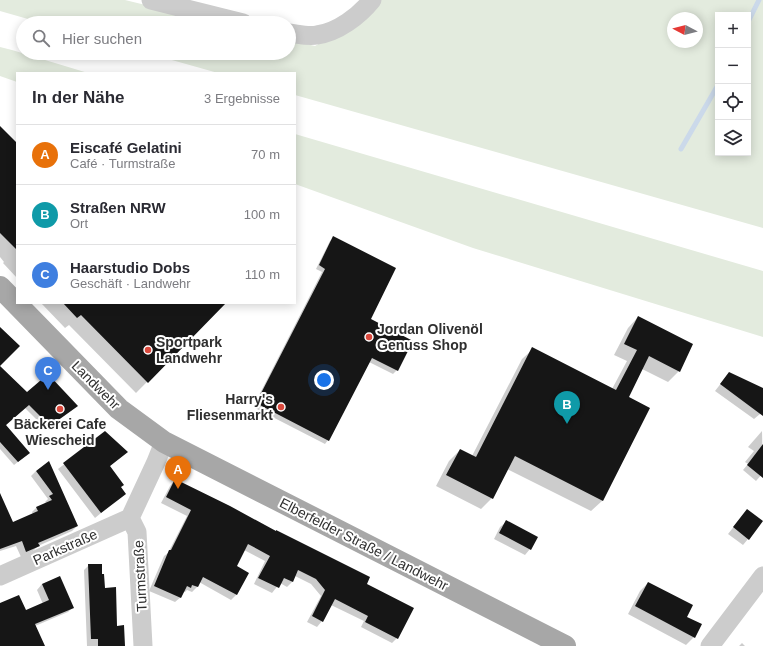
<!DOCTYPE html>
<html lang="de">
<head>
<meta charset="utf-8">
<style>
  :root { --surface:#fff; --page:#f7f7f7; --text:#2b2b33; --muted:#7c7c81; --line:#e1e1e2; --accent:#b45309 }
  body { margin:0; font-family:Arial,sans-serif; background:var(--page); color:var(--text) }
  .controls { position:absolute; right:12px; top:12px; display:grid; overflow:hidden; border-radius:0px; box-shadow:0 2px 10px #0003 }
  .controls button { width:36px; height:36px; display:grid; place-items:center; padding:0; border:0; border-bottom:1px solid var(--line); background:var(--surface); color:var(--text); font:20px sans-serif }
  .compass { position:absolute; left:667px; top:12px; width:36px; height:36px; border-radius:50%; background:var(--surface); box-shadow:0 2px 10px #0003; rotate:277deg }
  .you { position:absolute; left:324px; top:380px; width:14px; height:14px; margin:-10px; border:3px solid #fff; border-radius:50%; background:#1a73e8; box-shadow:0 0 0 6px #1a73e833 }
  .badge { display:grid; place-items:center; width:26px; height:26px; border-radius:50%; background:var(--accent); color:#fff; font-size:13px; font-weight:700 }
  .pin { position:absolute; translate:-50% -33px; filter:drop-shadow(0 1px 2px #0008) }
  .pin::after { content:''; position:absolute; top:21px; width:14px; height:12px; background:inherit; clip-path:polygon(0 0,100% 0,50% 100%) }
  .list { margin:0; padding:0; list-style:none }
  h2 { display:flex; justify-content:space-between; align-items:center; height:52px; margin:0; padding:0 16px; font-size:17px }
  h2 small { font-size:13px; font-weight:400; color:var(--muted) }
  .list li { display:grid; grid-template-columns:26px 1fr auto; gap:12px; align-items:center; box-sizing:border-box; height:60px; padding:0 16px; border-top:1px solid var(--line) }
  .list b { display:block; font-size:15px; white-space:nowrap }
  .list p { margin:0; font-size:13px; white-space:nowrap; color:var(--muted) }
  .list em { font-size:13px; font-style:normal; color:var(--muted) }
  .icon { flex:none; width:22px; height:22px; fill:none; stroke:currentColor; stroke-width:2; stroke-linecap:round; stroke-linejoin:round }
  .map { position:relative; flex:none; width:763px; height:646px; overflow:hidden }
  .search { position:absolute; background:var(--surface); box-shadow:0 2px 10px #0003; left:16px; top:16px; width:280px; height:44px; display:flex; align-items:center; gap:10px; box-sizing:border-box; padding:0 14px; border-radius:22px; color:var(--muted); font-size:15px }
  .panel { position:absolute; background:var(--surface); box-shadow:0 2px 10px #0003; left:16px; top:72px; width:280px; height:232px; border-radius:0px }
  .map>svg:first-child { display:block }
  .green { fill:#e3ebde; fill-rule:evenodd }
  .shadow { fill:#0003 }
  .lines { fill:none; stroke-linecap:round; stroke-linejoin:round }
  .stream { stroke:#cbd9ea; stroke-width:5 }
  .building { fill:#161616 }
  .minor { stroke:#ccc; stroke-width:19 }
  .major { stroke:#a7a7a7; stroke-width:22 }
  .poi-dot { fill:#da493d; stroke:#fff; stroke-width:1.5 }
  .labels { text-anchor:middle; dominant-baseline:central; stroke-width:4; stroke-linejoin:round; paint-order:stroke }
  .poi-label { font-size:14px; font-weight:bold; fill:#2f2f2f; stroke:#fff; text-anchor:start }
  .street-label { font-size:14px; fill:#2f2f2f; stroke:#fff }
</style>
</head>
<body>
<div class="map">
<svg width="763" height="646" viewBox="0 0 763 646">
  <rect width="100%" height="100%" fill="#fff"/>
  <path class="green" d="M 0,0 L 125,0 L 219,23 L 42,23 L 0,11 Z
    M 378,0 L 763,0 L 763,228 L 295,95 L 295,73 L 218,73 L 147,53 L 289,53 L 289,40 L 315,46 L 357,23 ZM 718,15 L 748,15 L 748,153 L 718,153 ZM 673,18 L 697,18 L 697,42 L 673,42 Z
    M 0,47 L 12,50 L 88,73 L 17,73 L 17,82 L 0,76 Z
    M 295,134 L 763,271 L 763,337 L 473,248 L 295,184 Z"/>
  <path class="shadow" d="M 0,127 L 17,144 L 17,278 L 3,263 L 4,262 L 0,257 Z
    M 334,238 L 370,319 L 412,341 L 397,370 L 393,374 L 369,362 L 328,440 L 325,444 L 253,407 L 322,272 L 316,269 L 330,241 Z
    M 41,303 L 225,303 L 136,393 L 69,325 L 65,328 Z
    M 638,317 L 679,371 L 668,382 L 642,369 L 628,397 L 649,408 L 602,501 L 591,511 L 507,469 L 492,498 L 481,509 L 436,486 L 449,461 L 460,450 L 472,456 L 522,359 L 533,349 L 612,389 L 627,361 L 614,355 L 628,328 Z
    M 0,367 L 27,393 L 72,409 L 46,429 L 25,408 L 5,426 L 29,453 L 14,465 L 0,449 Z
    M 729,373 L 763,389 L 763,407 L 760,414 L 754,419 L 715,391 Z
    M 762,431 L 763,473 L 756,481 L 743,470 L 748,464 L 745,462 L 754,451 L 748,447 Z
    M 105,433 L 126,452 L 109,467 L 120,488 L 124,494 L 95,518 L 58,469 Z
    M 36,471 L 77,526 L 72,531 L 38,546 L 33,551 L 21,557 L 16,546 L 0,551 L 0,514 L 12,523 L 33,515 L 32,512 L 37,507 L 46,503 L 45,502 L 48,499 L 31,476 Z
    M 175,480 L 365,585 L 397,638 L 392,643 L 361,627 L 364,621 L 331,605 L 322,621 L 317,627 L 307,622 L 321,596 L 311,584 L 295,576 L 292,582 L 287,587 L 280,583 L 272,593 L 254,584 L 265,561 L 244,550 L 235,566 L 248,573 L 236,595 L 231,600 L 199,582 L 197,587 L 192,592 L 187,590 L 185,592 L 183,592 L 181,597 L 175,602 L 149,591 L 164,556 L 168,553 L 187,516 L 161,503 L 170,486 Z
    M 747,510 L 748,539 L 743,545 L 728,534 Z
    M 506,522 L 530,549 L 525,555 L 494,539 L 500,527 Z
    M 89,565 L 101,575 L 113,646 L 87,646 L 84,570 Z
    M 59,577 L 73,607 L 68,612 L 35,626 L 44,646 L 12,646 L 0,638 L 0,604 L 25,612 L 43,604 L 37,590 L 42,584 Z
    M 648,583 L 685,617 L 694,637 L 686,645 L 628,614 L 640,591 Z
    M 742,643 L 745,646 L 739,646 Z"/>
  <g class="lines">
    <path class="stream" d="M 748,22 L 759,0
      M 681,149 L 718,85"/>
  </g>
  <path class="building" d="M 0,126 L 17,143 L 17,250 L 0,233 Z
    M 333,236 L 396,268 L 371,319 L 413,341 L 398,371 L 372,358 L 329,441 L 256,403 L 325,269 L 319,265 Z
    M 63,303 L 226,303 L 148,383 L 81,315 L 77,318 Z
    M 638,316 L 693,344 L 680,372 L 649,356 L 629,397 L 650,408 L 603,501 L 515,456 L 493,499 L 446,475 L 460,449 L 476,457 L 532,347 L 616,390 L 637,350 L 624,344 Z
    M 0,327 L 20,346 L 0,366 L 27,392 L 48,374 L 78,406 L 50,426 L 29,405 L 6,425 L 30,453 L 18,462 L 0,442 Z
    M 729,372 L 763,388 L 763,416 L 720,384 Z
    M 105,431 L 128,452 L 110,466 L 124,485 L 121,487 L 126,494 L 101,513 L 63,463 Z
    M 763,444 L 763,478 L 747,465 Z
    M 49,461 L 78,526 L 38,543 L 40,546 L 26,552 L 22,541 L 0,549 L 0,493 L 13,522 L 38,511 L 36,507 L 52,500 L 49,496 L 53,494 L 36,471 Z
    M 175,479 L 230,506 L 276,531 L 276,530 L 370,577 L 367,584 L 414,608 L 398,639 L 365,622 L 368,616 L 335,599 L 323,622 L 312,616 L 325,590 L 316,579 L 298,570 L 293,582 L 284,578 L 279,588 L 258,578 L 270,556 L 248,544 L 237,566 L 249,573 L 237,595 L 203,577 L 198,587 L 192,585 L 191,588 L 187,586 L 181,598 L 154,586 L 169,550 L 171,550 L 191,510 L 166,497 Z
    M 747,509 L 763,521 L 749,540 L 733,527 Z
    M 506,520 L 538,537 L 531,550 L 499,533 Z
    M 88,564 L 102,564 L 102,574 L 104,574 L 105,588 L 116,587 L 117,626 L 124,625 L 125,646 L 98,646 L 98,639 L 91,639 Z
    M 60,576 L 74,608 L 35,624 L 45,646 L 0,646 L 0,603 L 19,595 L 26,610 L 49,600 L 42,584 Z
    M 648,582 L 693,605 L 687,617 L 702,624 L 695,638 L 635,606 Z"/>
  <g class="lines">
    <path class="minor" d="M 151,0 L 243,23
      M 289,33 C 298,34 308,37 317,35 C 338,32 359,16 372,0
      M 0,576 L 130,518
      M 143,646 L 137,532 L 130,518 L 156,462 L 164,442
      M 710,646 L 763,576"/>
    <path class="major" d="M 0,287 L 119,409 L 164,442 L 565,646"/>
  </g>
  <g class="poi-dot">
    <circle cx="369" cy="337" r="4"/>
    <circle cx="148" cy="350" r="4"/>
    <circle cx="281" cy="407" r="4"/>
    <circle cx="60" cy="409" r="4"/>
  </g>
  <g class="labels">
    <g class="poi-label">
      <text x="377" y="329">Jordan Olivenöl<tspan x="377" dy="16">Genuss Shop</tspan></text>
      <text x="156" y="342">Sportpark<tspan x="156" dy="16">Landwehr</tspan></text>
      <text x="273" y="399" text-anchor="end">Harry's<tspan x="273" dy="16">Fliesenmarkt</tspan></text>
      <text x="60" y="424" text-anchor="middle">Bäckerei Cafe<tspan x="60" dy="16">Wiescheid</tspan></text>
    </g>
    <g class="street-label">
      <text transform="translate(96 385) rotate(45)">Landwehr</text>
      <text transform="translate(364 544) rotate(27)">Elberfelder Straße / Landwehr</text>
      <text transform="translate(65 547) rotate(-24)">Parkstraße</text>
      <text transform="translate(140 576) rotate(-93)">Turmstraße</text>
    </g>
  </g>
</svg>
<div class="controls">
<button>+</button>
<button>−</button>
<button><svg class="icon" aria-label="locate" viewBox="0 0 24 24"><circle cx="12" cy="12" r="6"/><path d="M12 2v4M12 18v4M2 12h4M18 12h4"/></svg></button>
<button><svg class="icon" aria-label="layers" viewBox="0 0 24 24"><path d="M12 4l9 5-9 5-9-5zM3 14l9 5 9-5"/></svg></button>
</div>
<svg class="compass" viewBox="-18 -18 36 36"><path d="M0-13l5 13h-10z" fill="#e53935"/><path d="M0 13l5-13h-10z" fill="#7c7c81"/></svg>
<div class="you"></div>
<div class="pin badge" style="left:178px;top:489px;background:#e8710a">A</div>
<div class="pin badge" style="left:567px;top:424px;background:#0f9aa8">B</div>
<div class="pin badge" style="left:48px;top:390px;background:#3f7fe0">C</div>
<div class="search"><svg class="icon" aria-label="search" viewBox="0 0 24 24"><circle cx="10" cy="10" r="6"/><path d="M15 15l6 6"/></svg>Hier suchen</div>
<section class="panel">
<h2>In der Nähe<small>3 Ergebnisse</small></h2>
<ul class="list">
<li><span class="badge" style="background:#e8710a">A</span><div><b>Eiscafé Gelatini</b><p>Café · Turmstraße</p></div><em>70 m</em></li>
<li><span class="badge" style="background:#0f9aa8">B</span><div><b>Straßen NRW</b><p>Ort</p></div><em>100 m</em></li>
<li><span class="badge" style="background:#3f7fe0">C</span><div><b>Haarstudio Dobs</b><p>Geschäft · Landwehr</p></div><em>110 m</em></li>
</ul>
</section>
</div>
</body>
</html>
